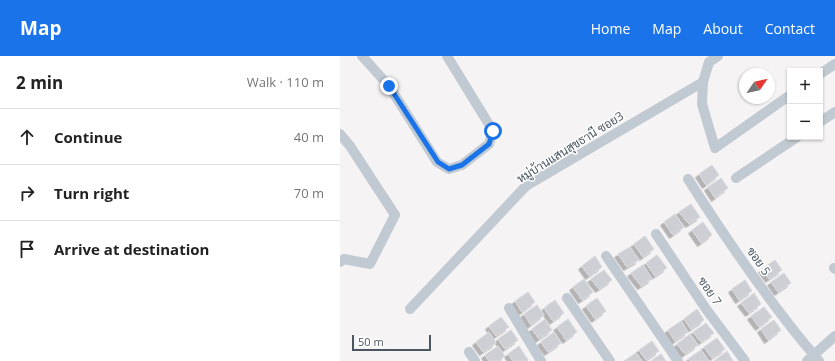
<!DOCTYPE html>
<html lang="en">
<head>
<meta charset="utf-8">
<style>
  :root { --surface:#fff; --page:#f6f6f6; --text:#222; --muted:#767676; --line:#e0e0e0; --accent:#1a73e8 }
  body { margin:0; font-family:"Open Sans",Sarabun,sans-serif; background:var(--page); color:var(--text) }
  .controls { position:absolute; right:12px; top:12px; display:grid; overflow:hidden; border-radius:0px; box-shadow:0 1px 3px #0004 }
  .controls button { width:36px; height:36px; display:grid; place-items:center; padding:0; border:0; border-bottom:1px solid var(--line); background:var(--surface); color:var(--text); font:20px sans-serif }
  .compass { position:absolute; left:399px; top:12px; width:36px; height:36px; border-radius:50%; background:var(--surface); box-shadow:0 1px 3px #0004; rotate:56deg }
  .scale { position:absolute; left:12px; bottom:10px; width:79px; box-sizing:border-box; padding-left:4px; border:2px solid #4a5661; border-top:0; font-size:11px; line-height:14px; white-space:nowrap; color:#4a5661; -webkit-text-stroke:3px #fff; paint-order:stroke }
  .stop { position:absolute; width:12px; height:12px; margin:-9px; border:3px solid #1a73e8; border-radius:50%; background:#fff }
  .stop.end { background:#1a73e8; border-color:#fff; box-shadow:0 1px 4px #0008 }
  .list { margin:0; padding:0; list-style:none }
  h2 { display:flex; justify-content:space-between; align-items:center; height:52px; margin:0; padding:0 16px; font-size:17px }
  h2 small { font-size:13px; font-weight:400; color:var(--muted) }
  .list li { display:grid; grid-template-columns:26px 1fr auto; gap:12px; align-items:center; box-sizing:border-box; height:56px; padding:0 16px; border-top:1px solid var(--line) }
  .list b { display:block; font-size:15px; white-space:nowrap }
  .list em { font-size:13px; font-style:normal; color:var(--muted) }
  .icon { flex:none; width:22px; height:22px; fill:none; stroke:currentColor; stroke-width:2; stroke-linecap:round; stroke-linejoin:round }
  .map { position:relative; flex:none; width:495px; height:305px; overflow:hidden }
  header { display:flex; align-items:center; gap:24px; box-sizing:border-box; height:56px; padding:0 20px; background:var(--accent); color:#fff }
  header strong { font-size:19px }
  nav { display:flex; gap:22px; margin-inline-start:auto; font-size:14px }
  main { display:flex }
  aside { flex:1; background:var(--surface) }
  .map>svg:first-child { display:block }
  .building { fill:#cdcfd5; stroke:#d7d9de; filter:url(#shadow) }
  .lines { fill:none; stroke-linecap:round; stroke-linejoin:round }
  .minor { stroke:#c1cad2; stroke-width:10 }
  .route { stroke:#1a73e8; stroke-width:5 }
  .labels { text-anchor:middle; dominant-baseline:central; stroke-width:3; stroke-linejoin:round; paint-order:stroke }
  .street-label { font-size:12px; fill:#4a5661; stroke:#fff }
</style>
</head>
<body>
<header>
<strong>Map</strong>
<nav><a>Home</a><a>Map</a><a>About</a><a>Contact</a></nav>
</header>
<main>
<aside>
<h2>2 min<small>Walk · 110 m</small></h2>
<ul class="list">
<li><svg class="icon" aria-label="ahead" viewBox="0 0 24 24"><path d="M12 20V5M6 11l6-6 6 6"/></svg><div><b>Continue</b></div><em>40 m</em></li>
<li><svg class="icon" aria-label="right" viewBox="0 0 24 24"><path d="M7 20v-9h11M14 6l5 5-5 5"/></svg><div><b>Turn right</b></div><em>70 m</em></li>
<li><svg class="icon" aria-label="arrive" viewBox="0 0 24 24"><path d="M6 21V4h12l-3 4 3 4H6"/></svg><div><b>Arrive at destination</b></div></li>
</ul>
</aside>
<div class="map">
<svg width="495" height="305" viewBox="0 0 495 305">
  <defs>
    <filter id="shadow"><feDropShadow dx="-3.5" dy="3.5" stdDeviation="0" flood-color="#0004"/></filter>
  </defs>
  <rect width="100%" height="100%" fill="#f5f3f3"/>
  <path class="building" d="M 372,109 L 379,119 L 366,129 L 359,118 Z
    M 381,122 L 388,132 L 375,142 L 368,131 Z
    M 351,148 L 360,161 L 349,168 L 339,156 Z
    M 335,158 L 344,171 L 333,179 L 324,166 Z
    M 363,166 L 372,179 L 361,187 L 352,174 Z
    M 305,180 L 314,193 L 303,201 L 294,188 Z
    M 290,191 L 299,204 L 287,211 L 278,198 Z
    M 317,199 L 327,212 L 315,220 L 306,207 Z
    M 255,200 L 262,211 L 249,220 L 242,210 Z
    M 435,204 L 442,214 L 429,223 L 422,213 Z
    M 303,209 L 312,223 L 301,230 L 291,217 Z
    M 264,214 L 272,224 L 259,233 L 251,223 Z
    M 444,217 L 451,227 L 438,236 L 431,226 Z
    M 244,223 L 253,236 L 242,244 L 233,231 Z
    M 405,224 L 412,235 L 399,244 L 392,233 Z
    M 188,236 L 195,246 L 182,256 L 175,245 Z
    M 414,237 L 421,248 L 409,257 L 401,247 Z
    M 257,242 L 266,255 L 255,263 L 246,250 Z
    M 215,244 L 224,257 L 213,265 L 204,252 Z
    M 197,249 L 204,259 L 191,269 L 184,258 Z
    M 424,251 L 432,261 L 419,271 L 411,260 Z
    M 357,253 L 364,264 L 351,273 L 344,263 Z
    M 161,261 L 169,271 L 156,280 L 149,270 Z
    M 205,263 L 212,274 L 199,283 L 192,273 Z
    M 228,263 L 237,276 L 226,284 L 217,271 Z
    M 434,264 L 441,274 L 428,284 L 421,273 Z
    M 341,265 L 348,276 L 335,285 L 328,274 Z
    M 366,267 L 374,277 L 361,286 L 353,276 Z
    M 171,274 L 178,284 L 165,293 L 158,283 Z
    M 149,276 L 156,287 L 143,296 L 136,286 Z
    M 214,276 L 221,287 L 208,296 L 201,286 Z
    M 350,278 L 358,289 L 345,298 L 337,288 Z
    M 377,282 L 385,293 L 372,302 L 364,291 Z
    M 312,285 L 319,295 L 306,304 L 299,294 Z
    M 158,290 L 165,300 L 158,305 L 149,305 L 145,299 Z
    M 179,290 L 188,304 L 186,305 L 173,305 L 168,298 Z
    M 361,294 L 369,305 L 350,305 L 348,303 Z
    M 387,295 L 393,305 L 374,305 Z
    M 296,297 L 302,305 L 284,305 Z
    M 321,298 L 326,305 L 311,305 Z"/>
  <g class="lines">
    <path class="minor" d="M 22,0 L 49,30 L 97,106 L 109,113 L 122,109 L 149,88 L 153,75 L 107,0
      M 480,18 L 495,8
      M 363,26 L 362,48 L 375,92 L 450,39
      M 480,66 L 495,56
      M 0,78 L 10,90 L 55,159 L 30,208 L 4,203 L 0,206
      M 396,122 L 457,81
      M 348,123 C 388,186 430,248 479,305
      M 316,178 L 366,253 L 405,305
      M 266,200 L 338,305
      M 494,212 L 495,213
      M 227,242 L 270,305
      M 169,252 L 201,305
      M 70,253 L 186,130 L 363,26 L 369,6 L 378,0
      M 129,296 L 135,305
      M 467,305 L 495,280"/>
  </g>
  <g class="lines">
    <path class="route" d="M 49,30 L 98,106 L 109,113 L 122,109 L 149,88 L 153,75"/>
  </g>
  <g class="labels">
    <g class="street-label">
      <text transform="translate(230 91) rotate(-32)">หมู่บ้านแสนสุขธานี ซอย3</text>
      <text transform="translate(419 205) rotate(55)">ซอย 5</text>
      <text transform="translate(370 235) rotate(56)">ซอย 7</text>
    </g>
  </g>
</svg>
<div class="controls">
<button>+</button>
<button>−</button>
</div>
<svg class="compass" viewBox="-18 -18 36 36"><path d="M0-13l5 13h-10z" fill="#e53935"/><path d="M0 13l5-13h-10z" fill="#767676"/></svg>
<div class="scale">50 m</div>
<div class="stop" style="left:153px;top:75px"></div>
<div class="stop end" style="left:49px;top:30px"></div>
</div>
</main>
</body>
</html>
